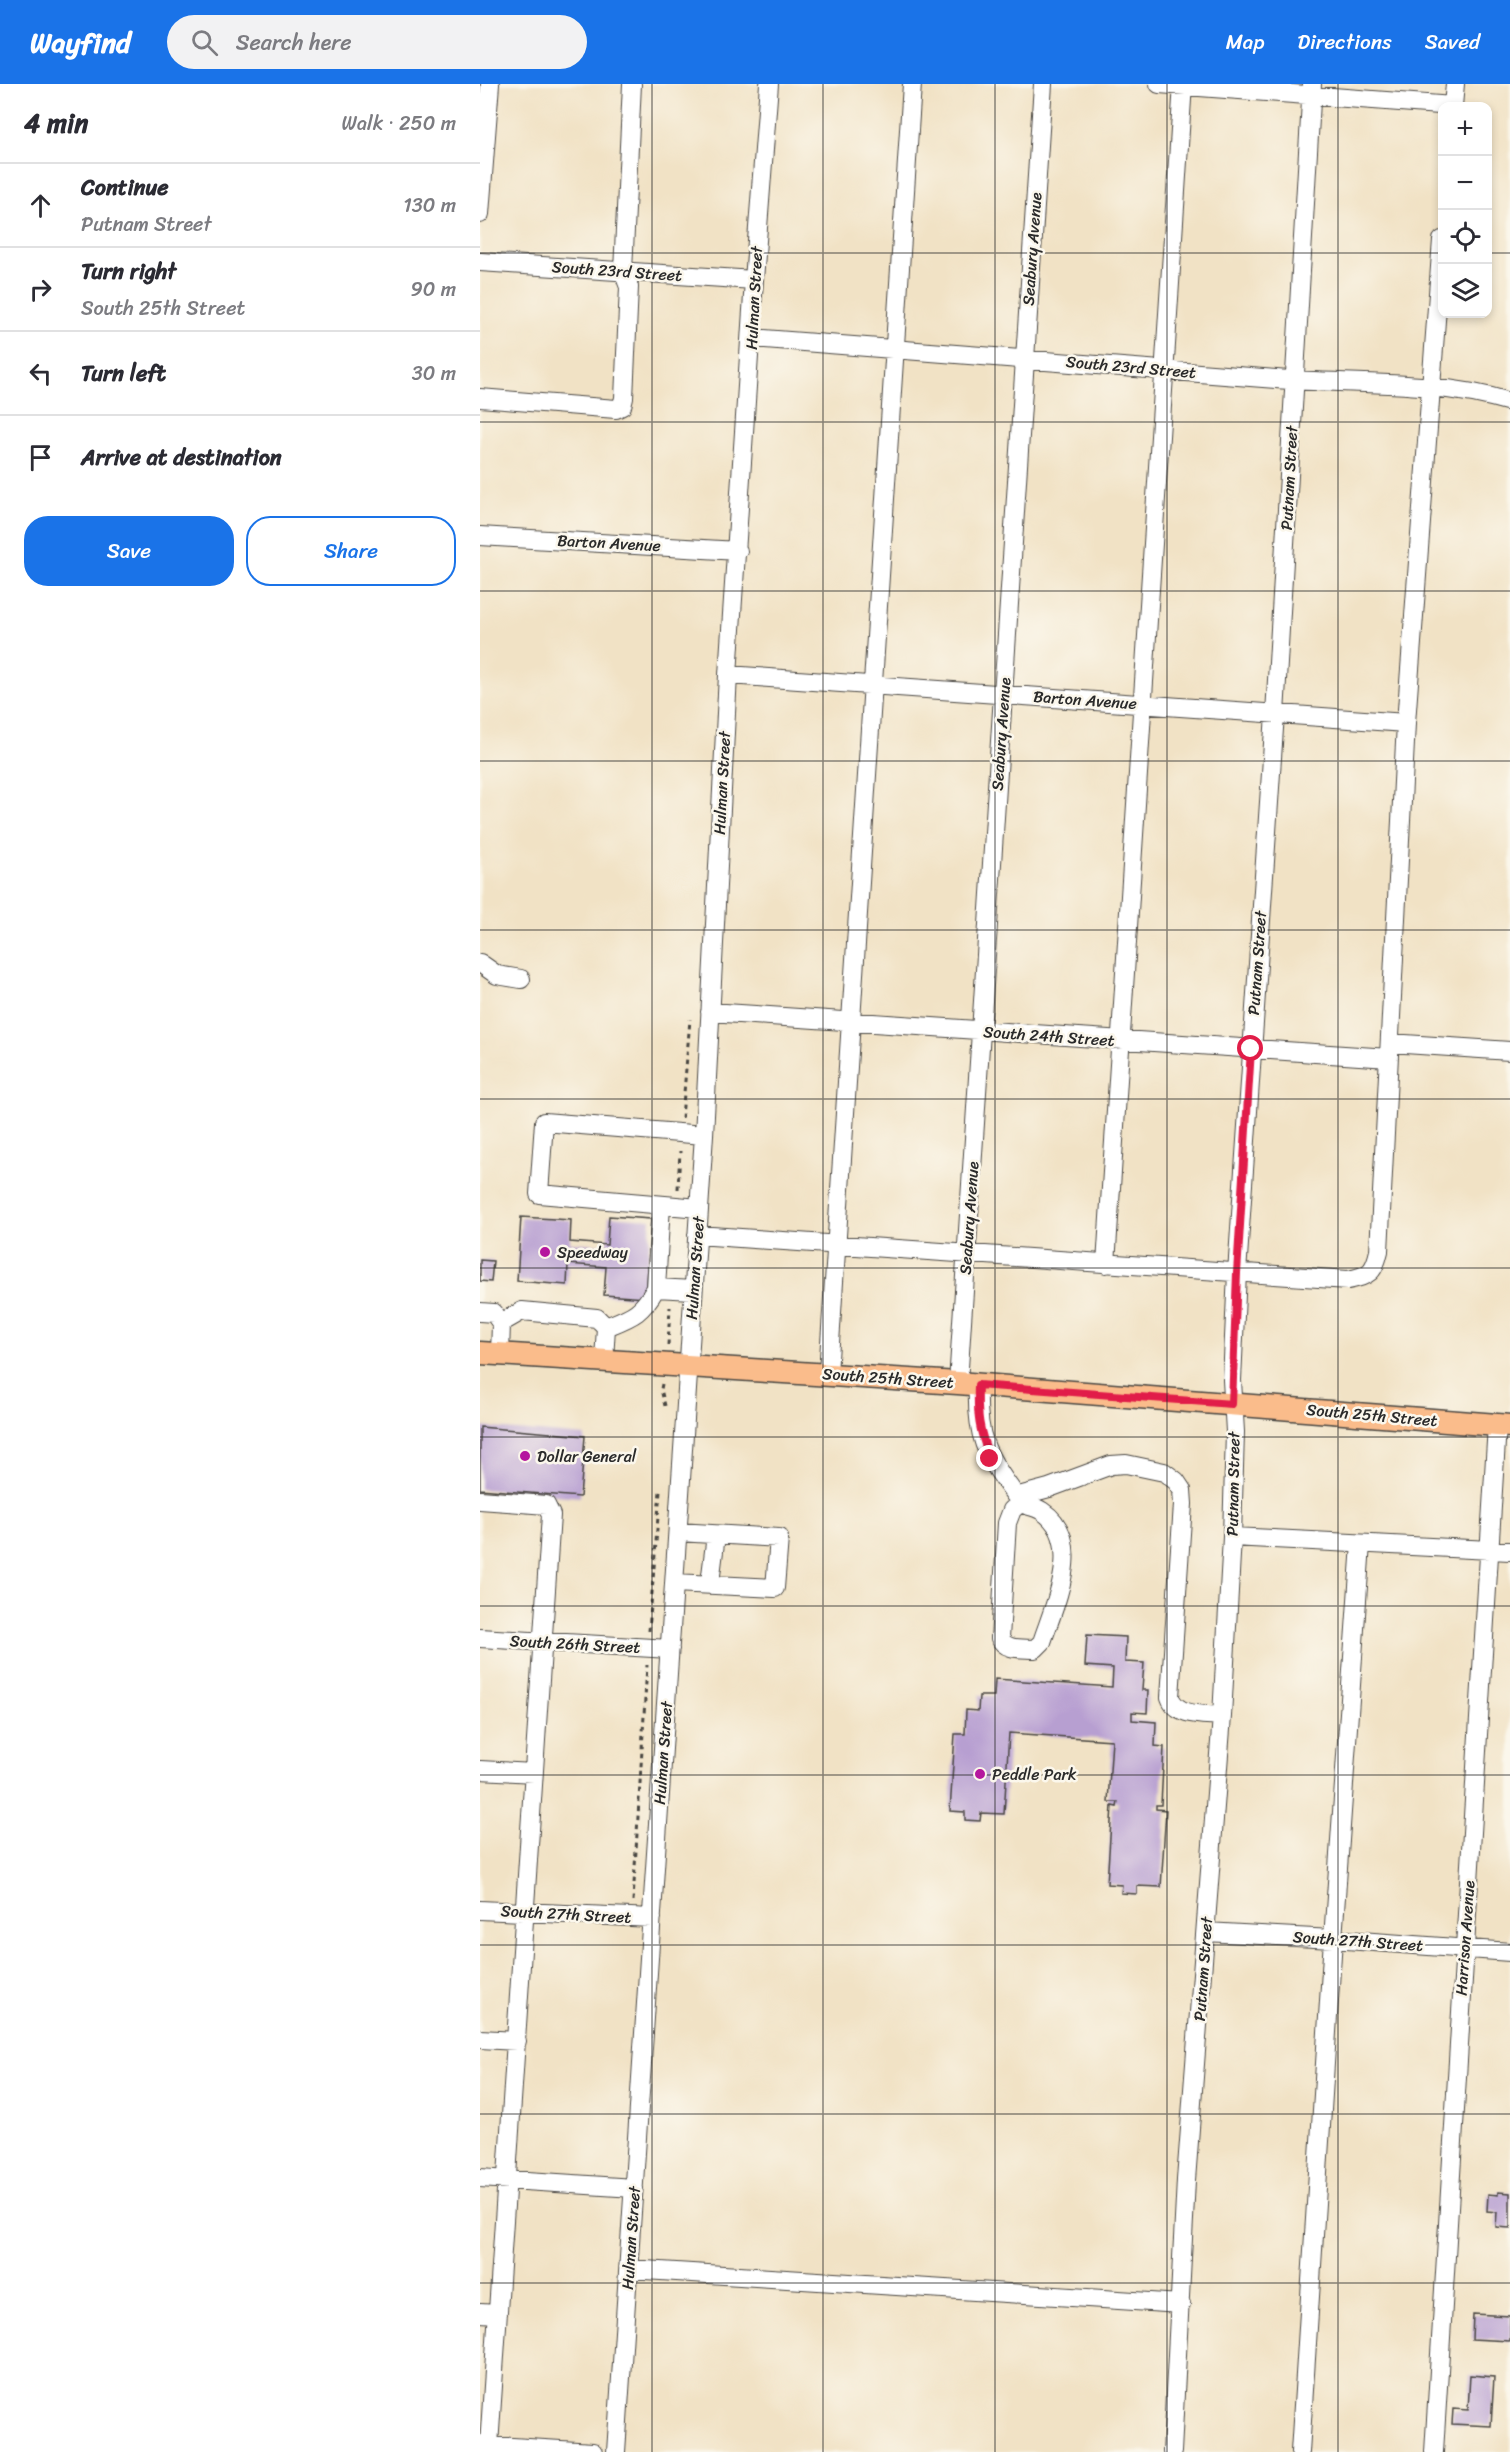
<!DOCTYPE html>
<html lang="en">
<head>
<meta charset="utf-8">
<style>
  :root { --surface:#fff; --page:#f2f2f3; --text:#2b2b33; --muted:#7c7c81; --line:#e1e1e2; --accent:#1a73e8 }
  body { margin:0; font-family:Sriracha,sans-serif; background:var(--page); color:var(--text) }
  .controls { position:absolute; right:18px; top:18px; display:grid; overflow:hidden; border-radius:12px; box-shadow:0 3px 9px #0003 }
  .controls button { width:54px; height:54px; display:grid; place-items:center; padding:0; border:0; border-bottom:2px solid var(--line); background:var(--surface); color:var(--text); font:30px sans-serif }
  .stop { position:absolute; width:18px; height:18px; margin:-14px; border:4px solid #e11d48; border-radius:50%; background:#fff }
  .stop.end { background:#e11d48; border-color:#fff; box-shadow:0 2px 6px #0008 }
  .list { margin:0; padding:0; list-style:none }
  h2 { display:flex; justify-content:space-between; align-items:center; height:78px; margin:0; padding:0 24px; font-size:26px }
  h2 small { font-size:20px; font-weight:400; color:var(--muted) }
  .list li { display:grid; grid-template-columns:39px 1fr auto; gap:18px; align-items:center; box-sizing:border-box; height:84px; padding:0 24px; border-top:2px solid var(--line) }
  .list b { display:block; font-size:22px; white-space:nowrap }
  .list p { margin:0; font-size:20px; white-space:nowrap; color:var(--muted) }
  .list em { font-size:20px; font-style:normal; color:var(--muted) }
  .actions { display:flex; gap:12px; padding:18px 24px }
  .actions a { flex:1; padding:14px 0; border:2px solid var(--accent); border-radius:24px; text-align:center; font-size:21px; color:var(--accent) }
  .actions .main { background:var(--accent); color:#fff }
  .icon { flex:none; width:33px; height:33px; fill:none; stroke:currentColor; stroke-width:2; stroke-linecap:round; stroke-linejoin:round }
  .map { position:relative; flex:none; width:1030px; height:2368px; overflow:hidden }
  header { display:flex; align-items:center; gap:36px; box-sizing:border-box; height:84px; padding:0 30px; background:var(--accent); color:#fff }
  header strong { font-size:28px }
  nav { display:flex; gap:33px; margin-inline-start:auto; font-size:21px }
  .search { width:420px; height:54px; background:var(--page); display:flex; align-items:center; gap:15px; box-sizing:border-box; padding:0 21px; border-radius:33px; color:var(--muted); font-size:22px }
  main { display:flex }
  aside { flex:1; background:var(--surface) }
  .map>svg:first-child { display:block }
  .building { fill:#b79fd1 }
  .lines { fill:none; stroke-linecap:round; stroke-linejoin:round }
  .minor-casing { stroke:#494642; stroke-width:20 }
  .major-casing { stroke:#494642; stroke-width:25 }
  .path { stroke:#494642; stroke-width:3; stroke-dasharray:4.5 4.5; stroke-linecap:butt }
  .minor { stroke:#fff; stroke-width:18 }
  .major { stroke:#fabc8b; stroke-width:22 }
  .route { stroke:#e11d48; stroke-width:8 }
  .grid { fill:none; stroke:#2b2b2b; stroke-width:1.5; stroke-opacity:0.55 }
  .poi-dot { fill:#b5179e; stroke:#fbf7ec; stroke-width:2 }
  .labels { text-anchor:middle; dominant-baseline:central; stroke-width:5; stroke-linejoin:round; paint-order:stroke }
  .street-label { font-size:16px; fill:#2b2b2b; stroke:#fbf7ec }
  .poi-label { font-size:16px; fill:#2b2b2b; stroke:#fbf7ec; text-anchor:start }
</style>
</head>
<body>
<header>
<strong>Wayfind</strong>
<div class="search"><svg class="icon" aria-label="search" viewBox="0 0 24 24"><circle cx="10" cy="10" r="6"/><path d="M15 15l6 6"/></svg>Search here</div>
<nav><a>Map</a><a>Directions</a><a>Saved</a></nav>
</header>
<main>
<aside>
<h2>4 min<small>Walk · 250 m</small></h2>
<ul class="list">
<li><svg class="icon" aria-label="ahead" viewBox="0 0 24 24"><path d="M12 20V5M6 11l6-6 6 6"/></svg><div><b>Continue</b><p>Putnam Street</p></div><em>130 m</em></li>
<li><svg class="icon" aria-label="right" viewBox="0 0 24 24"><path d="M7 20v-9h11M14 6l5 5-5 5"/></svg><div><b>Turn right</b><p>South 25th Street</p></div><em>90 m</em></li>
<li><svg class="icon" aria-label="left" viewBox="0 0 24 24"><path d="M17 20v-9H6M10 6l-5 5 5 5"/></svg><div><b>Turn left</b></div><em>30 m</em></li>
<li><svg class="icon" aria-label="arrive" viewBox="0 0 24 24"><path d="M6 21V4h12l-3 4 3 4H6"/></svg><div><b>Arrive at destination</b></div></li>
</ul>
<div class="actions"><a class="main">Save</a><a>Share</a></div>
</aside>
<div class="map">
<svg width="1030" height="2368" viewBox="0 0 1030 2368">
  <rect width="100%" height="100%" fill="#fbf7ec"/>
  <filter id="ink" filterUnits="userSpaceOnUse"><feTurbulence type="fractalNoise" baseFrequency=".0167" numOctaves="2"/><feDisplacementMap in="SourceGraphic" scale="12" xChannelSelector="R" yChannelSelector="G"/><feConvolveMatrix kernelMatrix="1 2 1 2 8 2 1 2 1" color-interpolation-filters="sRGB"/></filter>
  <filter id="wash" filterUnits="userSpaceOnUse"><feTurbulence type="fractalNoise" baseFrequency=".008" numOctaves="4" result="noise"/><feDisplacementMap in="SourceGraphic" scale="24" xChannelSelector="R" yChannelSelector="G"/><feGaussianBlur stdDeviation="1.35" result="paint"/><feColorMatrix in="noise" values="0 0 0 0 0 0 0 0 0 0 0 0 0 0 0 0 0 1.4 0 .05"/><feComposite in="paint" operator="in"/></filter>
  <g filter="url(#wash)">
    <rect width="100%" height="100%" fill="#f1e2c5"/>
    <g id="blocks">
      <path class="building" d="M 129,1132 L 171,1135 L 166,1214 L 124,1211 L 126,1183 L 88,1180 L 87,1201 L 37,1197 L 41,1133 L 91,1136 L 90,1158 L 127,1161 Z
        M 0,1176 L 13,1177 L 11,1198 L 0,1197 Z
        M 0,1343 L 105,1352 L 100,1413 L 0,1405 Z
        M 607,1551 L 646,1553 L 645,1578 L 664,1579 L 662,1606 L 668,1606 L 667,1629 L 652,1628 L 652,1636 L 676,1638 L 675,1662 L 684,1663 L 681,1721 L 676,1721 L 676,1725 L 686,1726 L 681,1803 L 657,1802 L 657,1810 L 641,1809 L 642,1801 L 627,1800 L 632,1722 L 637,1723 L 638,1718 L 628,1718 L 632,1656 L 529,1649 L 524,1730 L 501,1729 L 500,1737 L 485,1736 L 485,1728 L 470,1727 L 475,1650 L 485,1650 L 486,1626 L 498,1627 L 499,1612 L 514,1612 L 515,1595 L 632,1603 L 633,1584 L 605,1582 Z
        M 1018,2108 L 1030,2109 L 1030,2144 L 1016,2143 L 1017,2128 L 1007,2127 L 1008,2110 L 1018,2111 Z
        M 993,2230 L 1030,2232 L 1030,2257 L 992,2255 Z
        M 990,2291 L 1014,2293 L 1011,2342 L 972,2340 L 973,2325 L 988,2326 Z"/>
    </g>
  </g>
  <g filter="url(#ink)">
    <use href="#blocks" fill-opacity="0" stroke="#494642" stroke-width="1.5"/>
    <g class="lines">
      <g class="minor-casing">
        <path id="minor" d="M 679,0 L 973,22 L 975,0
          M 0,130 L 10,0
          M 0,178 L 274,196
          M 271,254 C 446,268 621,281 796,295 C 873,301 955,295 1030,318
          M 0,314 L 136,325 L 142,322 L 144,314 L 149,203 L 143,187 L 152,0
          M 0,452 L 258,467
          M 248,591 L 926,639
          M 0,879 L 17,891 L 41,895
          M 230,928 L 909,974
          M 910,959 L 1030,967
          M 181,1121 L 176,1204 L 213,1206
          M 219,1124 L 59,1110 L 64,1038 L 224,1051
          M 217,1151 L 868,1196 C 890,1191 894,1189 899,1167 L 926,639 L 962,156
          M 626,1180 L 703,0
          M 0,1228 L 14,1229 L 21,1239 L 20,1270
          M 21,1239 L 42,1227 L 117,1234 L 126,1243 L 124,1276
          M 126,1243 C 153,1232 161,1230 176,1204
          M 348,1290 L 432,0
          M 478,1299 L 563,0
          M 498,1301 C 496,1353 505,1369 535,1411 L 539,1412 L 540,1419 C 547,1422 556,1423 562,1427 C 606,1456 574,1521 562,1558 L 555,1565 C 543,1564 525,1567 520,1554 L 527,1439 L 532,1426 L 540,1419
          M 539,1412 L 569,1404 L 631,1381 L 646,1380 L 684,1388 L 696,1397 L 702,1406 L 703,1420 L 690,1613 C 697,1633 723,1630 742,1632
          M 0,1416 L 66,1421 L 71,1431 L 9,2362
          M 752,1453 L 1030,1467
          M 194,1499 L 295,1504 L 299,1454 L 198,1448
          M 230,1499 L 236,1451
          M 0,1554 L 190,1565
          M 0,1686 L 54,1689
          M 0,1826 L 172,1834
          M 726,1848 L 853,1855 L 1030,1868
          M 0,1955 L 37,1957
          M 0,2094 L 154,2104
          M 149,2185 L 701,2220
          M 0,2229 L 18,2230
          M 0,2361 L 113,2368
          M 136,2368 L 224,1051 L 248,591 L 274,196 L 289,0
          M 692,2368 L 706,2096 L 742,1632 L 752,1453 L 755,1348 L 752,1296 L 757,1189 L 795,630 L 832,0
          M 820,2368 L 853,1855 L 881,1460
          M 954,2368 L 1017,1341"/>
      </g>
      <g class="major-casing">
        <path id="major" d="M 0,1269 L 478,1299 L 1030,1342"/>
      </g>
      <path class="path" d="M 202,1034 L 210,935
        M 198,1105 L 200,1067
        M 188,1261 L 190,1223
        M 182,1300 L 181,1305 L 186,1326
        M 169,1547 L 180,1407
        M 153,1817 L 167,1581"/>
      <use href="#minor" class="minor"/>
      <use href="#major" class="major"/>
    </g>
  </g>
  <g class="lines" filter="url(#ink)">
    <path class="route" d="M 510,1375 C 499,1346 497,1332 498,1301 L 752,1320 L 757,1189 L 771,965"/>
  </g>
  <path class="grid" d="M 172,0 L 172,2368M 343,0 L 343,2368M 515,0 L 515,2368M 687,0 L 687,2368M 858,0 L 858,2368M 0,169 L 962,169M 1008,169 L 1030,169M 0,338 L 1030,338M 0,507 L 1030,507M 0,677 L 1030,677M 0,846 L 1030,846M 0,1015 L 1030,1015M 0,1184 L 1030,1184M 0,1353 L 1030,1353M 0,1522 L 1030,1522M 0,1691 L 1030,1691M 0,1861 L 1030,1861M 0,2030 L 1030,2030M 0,2199 L 1030,2199"/>
  <g class="poi-dot">
    <circle cx="65" cy="1168" r="6"/>
    <circle cx="45" cy="1372" r="6"/>
    <circle cx="500" cy="1690" r="6"/>
  </g>
  <g class="labels">
    <g class="street-label">
      <text transform="translate(552 165) rotate(-86)">Seabury Avenue</text>
      <text transform="translate(137 187) rotate(4)">South 23rd Street</text>
      <text transform="translate(274 214) rotate(-87)">Hulman Street</text>
      <text transform="translate(651 283) rotate(5)">South 23rd Street</text>
      <text transform="translate(809 394) rotate(-87)">Putnam Street</text>
      <text transform="translate(129 459) rotate(3)">Barton Avenue</text>
      <text transform="translate(605 616) rotate(4)">Barton Avenue</text>
      <text transform="translate(521 650) rotate(-86)">Seabury Avenue</text>
      <text transform="translate(242 699) rotate(-87)">Hulman Street</text>
      <text transform="translate(777 879) rotate(-86)">Putnam Street</text>
      <text transform="translate(569 952) rotate(4)">South 24th Street</text>
      <text transform="translate(489 1134) rotate(-86)">Seabury Avenue</text>
      <text transform="translate(215 1184) rotate(-86)">Hulman Street</text>
      <text transform="translate(408 1294) rotate(4)">South 25th Street</text>
      <text transform="translate(892 1331) rotate(5)">South 25th Street</text>
      <text transform="translate(753 1400) rotate(-89)">Putnam Street</text>
      <text transform="translate(95 1560) rotate(3)">South 26th Street</text>
      <text transform="translate(183 1669) rotate(-86)">Hulman Street</text>
      <text transform="translate(86 1830) rotate(3)">South 27th Street</text>
      <text transform="translate(985 1854) rotate(-86)">Harrison Avenue</text>
      <text transform="translate(878 1857) rotate(4)">South 27th Street</text>
      <text transform="translate(723 1885) rotate(-86)">Putnam Street</text>
      <text transform="translate(151 2154) rotate(-86)">Hulman Street</text>
    </g>
    <g class="poi-label">
      <text x="77" y="1168">Speedway</text>
      <text x="57" y="1372">Dollar General</text>
      <text x="512" y="1690">Peddle Park</text>
    </g>
  </g>
</svg>
<div class="controls">
<button>+</button>
<button>−</button>
<button><svg class="icon" aria-label="locate" viewBox="0 0 24 24"><circle cx="12" cy="12" r="6"/><path d="M12 2v4M12 18v4M2 12h4M18 12h4"/></svg></button>
<button><svg class="icon" aria-label="layers" viewBox="0 0 24 24"><path d="M12 4l9 5-9 5-9-5zM3 14l9 5 9-5"/></svg></button>
</div>
<div class="stop" style="left:771px;top:965px"></div>
<div class="stop end" style="left:510px;top:1375px"></div>
</div>
</main>
</body>
</html>
